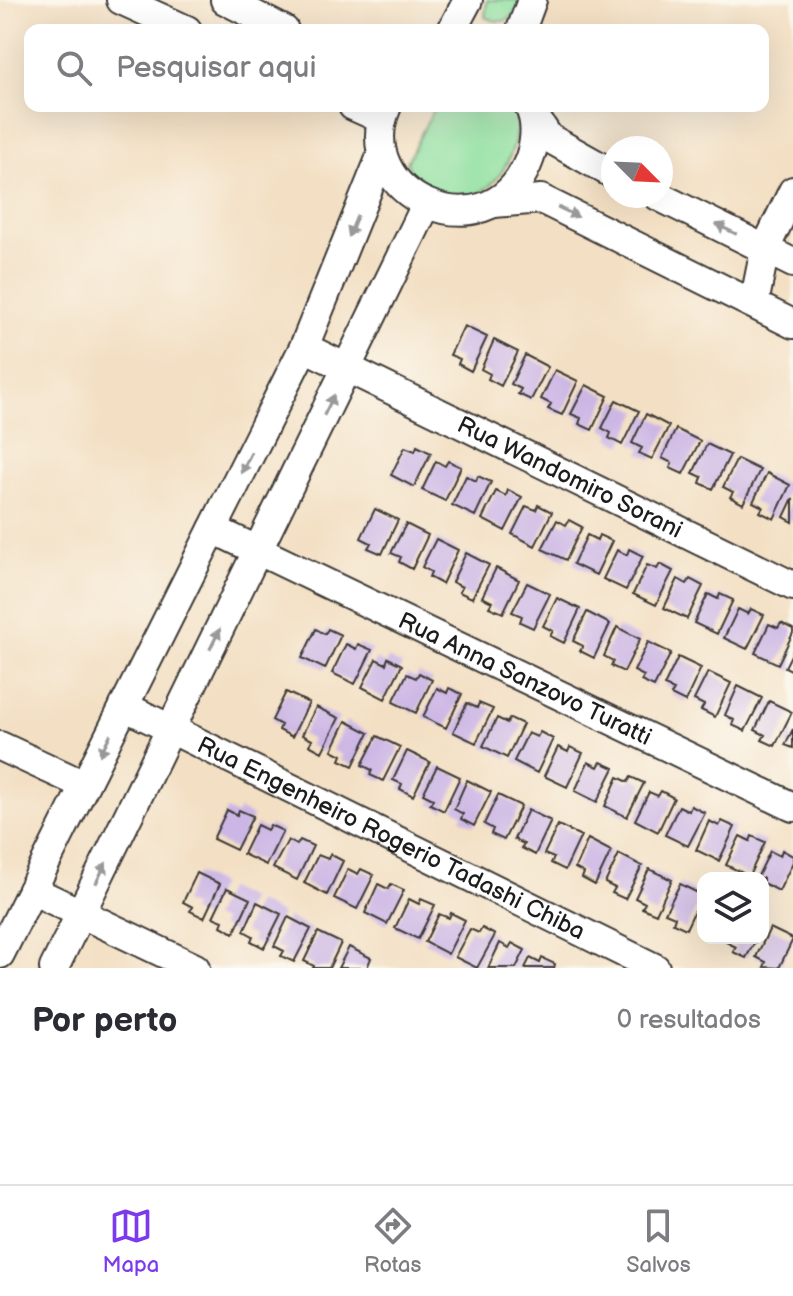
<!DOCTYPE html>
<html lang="pt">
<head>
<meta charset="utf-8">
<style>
  :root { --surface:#fff; --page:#f7f7f7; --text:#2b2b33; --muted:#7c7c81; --line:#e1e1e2; --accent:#7c3aed }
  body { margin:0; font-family:"Balsamiq Sans",sans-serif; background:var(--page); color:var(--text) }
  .controls { position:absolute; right:24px; bottom:24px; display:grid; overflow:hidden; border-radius:16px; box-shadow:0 8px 32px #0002 }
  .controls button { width:72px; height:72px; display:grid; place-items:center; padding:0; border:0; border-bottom:2px solid var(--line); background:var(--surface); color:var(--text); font:40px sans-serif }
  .compass { position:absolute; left:601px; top:136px; width:72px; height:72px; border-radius:50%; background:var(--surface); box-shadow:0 8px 32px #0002; rotate:114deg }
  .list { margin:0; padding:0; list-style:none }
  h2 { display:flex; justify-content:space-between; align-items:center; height:104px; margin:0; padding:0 32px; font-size:34px }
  h2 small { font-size:26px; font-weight:400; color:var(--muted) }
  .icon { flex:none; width:44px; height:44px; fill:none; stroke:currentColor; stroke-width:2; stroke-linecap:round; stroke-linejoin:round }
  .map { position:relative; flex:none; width:793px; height:968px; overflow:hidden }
  .search { position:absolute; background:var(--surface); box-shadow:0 8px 32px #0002; left:24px; right:24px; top:24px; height:88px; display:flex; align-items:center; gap:20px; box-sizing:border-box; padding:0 28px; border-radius:16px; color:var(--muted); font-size:30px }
  .sheet { height:216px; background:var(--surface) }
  nav { display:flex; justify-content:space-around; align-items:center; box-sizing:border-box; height:112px; border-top:2px solid var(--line); background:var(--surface); font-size:22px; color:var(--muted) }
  nav a { display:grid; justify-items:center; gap:4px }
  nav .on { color:var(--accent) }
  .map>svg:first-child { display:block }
  .green { fill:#8fe0a0; stroke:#567e5e; stroke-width:2 }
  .building { fill:#ccb6e5 }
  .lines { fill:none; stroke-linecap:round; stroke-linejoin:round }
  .street-casing { stroke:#3c3935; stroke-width:32 }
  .street { stroke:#fff; stroke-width:28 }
  .oneway { fill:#999 }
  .labels { text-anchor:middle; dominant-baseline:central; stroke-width:7; stroke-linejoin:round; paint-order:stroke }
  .street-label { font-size:24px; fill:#1c1c1c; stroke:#fbf7ec }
</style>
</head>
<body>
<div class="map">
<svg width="793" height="968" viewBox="0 0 793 968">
  <rect width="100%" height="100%" fill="#fbf7ec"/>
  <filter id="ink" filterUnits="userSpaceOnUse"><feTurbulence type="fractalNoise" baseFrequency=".0125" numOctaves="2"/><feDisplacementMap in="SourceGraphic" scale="16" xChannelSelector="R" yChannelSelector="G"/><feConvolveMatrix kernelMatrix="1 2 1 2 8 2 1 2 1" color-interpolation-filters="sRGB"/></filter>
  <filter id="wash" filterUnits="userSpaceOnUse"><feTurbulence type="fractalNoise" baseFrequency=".006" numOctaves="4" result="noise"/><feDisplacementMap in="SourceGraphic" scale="32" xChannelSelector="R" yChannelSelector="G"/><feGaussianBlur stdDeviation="1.8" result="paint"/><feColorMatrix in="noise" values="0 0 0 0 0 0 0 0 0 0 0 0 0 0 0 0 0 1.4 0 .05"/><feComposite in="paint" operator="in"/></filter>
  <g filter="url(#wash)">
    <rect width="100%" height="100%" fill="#f3dfc3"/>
    <path class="green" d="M 487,0 L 522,0 C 513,19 506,27 485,17 Z
      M 435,106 L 515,106 C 523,147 499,200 451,200 C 439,200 423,186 413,180 L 407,162 Z"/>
    <g id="blocks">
      <path class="building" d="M 464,326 L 487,337 L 471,371 L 458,364 L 460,359 L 450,355 Z
        M 494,340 L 518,352 L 501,386 L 488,379 L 490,374 L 481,369 Z
        M 525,355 L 548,367 L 531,400 L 518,394 L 521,389 L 511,384 Z
        M 555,370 L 578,381 L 562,415 L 548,409 L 551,404 L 541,399 Z
        M 586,385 L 608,396 L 592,430 L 579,424 L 581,418 L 571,414 Z
        M 616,400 L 639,411 L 622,445 L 609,438 L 611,433 L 602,428 Z
        M 646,414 L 669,426 L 652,459 L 639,453 L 642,448 L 632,443 Z
        M 676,429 L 700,441 L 683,474 L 670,468 L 672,463 L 662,458 Z
        M 707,444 L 730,455 L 713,489 L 700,483 L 702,477 L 693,473 Z
        M 417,446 L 431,453 L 414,487 L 391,475 L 405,447 L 415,451 Z
        M 737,459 L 760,470 L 743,504 L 730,497 L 733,492 L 723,487 Z
        M 436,461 L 445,466 L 448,461 L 461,467 L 445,501 L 422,490 Z
        M 767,473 L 790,485 L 774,519 L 760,512 L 763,507 L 753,502 Z
        M 466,476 L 476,481 L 478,476 L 491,482 L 475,516 L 452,505 Z
        M 508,490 L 522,497 L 505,531 L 482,519 L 496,491 L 506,496 Z
        M 793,498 L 793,522 L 784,517 Z
        M 538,505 L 552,512 L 535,546 L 512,534 L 526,506 L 536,510 Z
        M 375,509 L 398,520 L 382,554 L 368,548 L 371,543 L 361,538 Z
        M 557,520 L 566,525 L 569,520 L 582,527 L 566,560 L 542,549 Z
        M 406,524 L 428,535 L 412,569 L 399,562 L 401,557 L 391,553 Z
        M 587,535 L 597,540 L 599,535 L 612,541 L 596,575 L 573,564 Z
        M 436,539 L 458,550 L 442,584 L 429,577 L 431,572 L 422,567 Z
        M 629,549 L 643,556 L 626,590 L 603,579 L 617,550 L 627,555 Z
        M 466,553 L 489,565 L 472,598 L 459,592 L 462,587 L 452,582 Z
        M 660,564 L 673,571 L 656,605 L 633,594 L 647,565 L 657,569 Z
        M 496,568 L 519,580 L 503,613 L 489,607 L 492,602 L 482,597 Z
        M 678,579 L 687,584 L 690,579 L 703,586 L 687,619 L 664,608 Z
        M 527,583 L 550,594 L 533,628 L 520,622 L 522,616 L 512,612 Z
        M 708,594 L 718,599 L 720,594 L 733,600 L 717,634 L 694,623 Z
        M 557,598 L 580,609 L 564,643 L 550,636 L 553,631 L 543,626 Z
        M 738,609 L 748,614 L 751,609 L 764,615 L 747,649 L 724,638 Z
        M 587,612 L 610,624 L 594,658 L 580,651 L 583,646 L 573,641 Z
        M 781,623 L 793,629 L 793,633 L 778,664 L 755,653 L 769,624 L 778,628 Z
        M 617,627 L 640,639 L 624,672 L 611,666 L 613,661 L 604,656 Z
        M 316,629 L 325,634 L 328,629 L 341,635 L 325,669 L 302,658 Z
        M 648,642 L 671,653 L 654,687 L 641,681 L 644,676 L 634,671 Z
        M 346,644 L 356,649 L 358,644 L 372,650 L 355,684 L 332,673 Z
        M 793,651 L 793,671 L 785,667 Z
        M 678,657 L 701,668 L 685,702 L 671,695 L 674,690 L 664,686 Z
        M 388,658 L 402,665 L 385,699 L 362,687 L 376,659 L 386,664 Z
        M 708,672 L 731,683 L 715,717 L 701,710 L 704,705 L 694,700 Z
        M 419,673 L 432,680 L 416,713 L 393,702 L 407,674 L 416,678 Z
        M 738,686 L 762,698 L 745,731 L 732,725 L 734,720 L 725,715 Z
        M 437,688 L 447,693 L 449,688 L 462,694 L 446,728 L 423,717 Z
        M 286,692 L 309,703 L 292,737 L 279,730 L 281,725 L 272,720 Z
        M 769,701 L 792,712 L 775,746 L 762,740 L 765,735 L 755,730 Z
        M 467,703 L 477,708 L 479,703 L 493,709 L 476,743 L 453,732 Z
        M 316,707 L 339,718 L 322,752 L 309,745 L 312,740 L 302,735 Z
        M 497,718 L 507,723 L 510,718 L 523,724 L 507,758 L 483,746 Z
        M 346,721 L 369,733 L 353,766 L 340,760 L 342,755 L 332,750 Z
        M 793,729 L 793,748 L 785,745 Z
        M 540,732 L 553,739 L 537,773 L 514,761 L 528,733 L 537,737 Z
        M 377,736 L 400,747 L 383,781 L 370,775 L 372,770 L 362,765 Z
        M 558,747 L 568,752 L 570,747 L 583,753 L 567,787 L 544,776 Z
        M 407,751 L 430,762 L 413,796 L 400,789 L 402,784 L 393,780 Z
        M 588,762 L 598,767 L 601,762 L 614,768 L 597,802 L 575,791 Z
        M 437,766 L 460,777 L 444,811 L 430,804 L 433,799 L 423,794 Z
        M 618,777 L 628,782 L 631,777 L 644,783 L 627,817 L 605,806 Z
        M 467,780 L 491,792 L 474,826 L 461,819 L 463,814 L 454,809 Z
        M 661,791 L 674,798 L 658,832 L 635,820 L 649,792 L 658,796 Z
        M 498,795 L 521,806 L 504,840 L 491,834 L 493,829 L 484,824 Z
        M 679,806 L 689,811 L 691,806 L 705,813 L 688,846 L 665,835 Z
        M 227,810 L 237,815 L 239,810 L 253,816 L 236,850 L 213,839 Z
        M 528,810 L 551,821 L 535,855 L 521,848 L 524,844 L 514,839 Z
        M 709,821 L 719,826 L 722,821 L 735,827 L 719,861 L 696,850 Z
        M 257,825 L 267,830 L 270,825 L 283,831 L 266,865 L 243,854 Z
        M 558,825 L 581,836 L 565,870 L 551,863 L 554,858 L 544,854 Z
        M 740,836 L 750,841 L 752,836 L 765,842 L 749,876 L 726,865 Z
        M 588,839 L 611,851 L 595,885 L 582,878 L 584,873 L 575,868 Z
        M 288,840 L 297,845 L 300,840 L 313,846 L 297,880 L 273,868 Z
        M 782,850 L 793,856 L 793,862 L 779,891 L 763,883 L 763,878 L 757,878 L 770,851 L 780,856 Z
        M 330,854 L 343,861 L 327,895 L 304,883 L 318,855 L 328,859 Z
        M 619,854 L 642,866 L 625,899 L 612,893 L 615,888 L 605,883 Z
        M 348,869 L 358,874 L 361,869 L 374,875 L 357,909 L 334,898 Z
        M 649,869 L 672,880 L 656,914 L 642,908 L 645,903 L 635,898 Z
        M 197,873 L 220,884 L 204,918 L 190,911 L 193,907 L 183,902 Z
        M 378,884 L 388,889 L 391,884 L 404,890 L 387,924 L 365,913 Z
        M 680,884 L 702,895 L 686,929 L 673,923 L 675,917 L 665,913 Z
        M 227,888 L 250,899 L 234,933 L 221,926 L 223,921 L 213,917 Z
        M 409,899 L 419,904 L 421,899 L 435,905 L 418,939 L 395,928 Z
        M 257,902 L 281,914 L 264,948 L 251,941 L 253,936 L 244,931 Z
        M 703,912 L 703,931 L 696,927 Z
        M 451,913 L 465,920 L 448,954 L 425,942 L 439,914 L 449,918 Z
        M 288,917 L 311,929 L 294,962 L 281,956 L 284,951 L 274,946 Z
        M 482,928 L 495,935 L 477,968 L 455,957 L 470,929 L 479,933 Z
        M 770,928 L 793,939 L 779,968 L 764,967 L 766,962 L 756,957 Z
        M 318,932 L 341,943 L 329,968 L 313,968 L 314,966 L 304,961 Z
        M 728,938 L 757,938 L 746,958 L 733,952 L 736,947 L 726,942 Z
        M 500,943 L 509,948 L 512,943 L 525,950 L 516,968 L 488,968 Z
        M 349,947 L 371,958 L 367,968 L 338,968 Z
        M 530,958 L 540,963 L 542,958 L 555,964 L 554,968 L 525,968 Z"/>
    </g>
  </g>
  <g filter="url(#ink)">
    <use href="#blocks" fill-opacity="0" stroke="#3c3935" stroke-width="2"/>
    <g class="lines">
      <g class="street-casing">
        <g id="street">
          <path d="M 121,0 L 187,30"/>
          <path d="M 225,0 L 284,30"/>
          <path d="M 452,30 L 468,0"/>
          <path d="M 521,30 L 532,0"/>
          <path d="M 353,106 L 382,119"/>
          <path d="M 387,106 C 348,194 486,258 527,165 C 535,147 538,124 529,106"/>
          <path d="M 533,114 L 549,138 L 613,174"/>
          <path d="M 658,196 L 793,263"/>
          <path d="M 494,203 L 541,199 L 793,324"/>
          <path d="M 754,304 L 765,249 L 793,191"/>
          <path id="s1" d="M 304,347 L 793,586"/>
          <path id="s2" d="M 213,529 L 793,807"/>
          <path id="s3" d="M 124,706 L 655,968"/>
          <path d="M 0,746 L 84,785"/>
          <path d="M 32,890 L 195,968"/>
          <path d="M 0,954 L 304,347 L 382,154"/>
          <path d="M 54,968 L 426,205"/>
        </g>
      </g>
      <use href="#street" class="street"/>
    </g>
    <defs><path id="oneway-solid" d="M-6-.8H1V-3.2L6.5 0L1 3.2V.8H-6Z" transform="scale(2)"/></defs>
    <g class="oneway">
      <use href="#oneway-solid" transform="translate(568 212) rotate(26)"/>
      <use href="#oneway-solid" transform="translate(353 226) rotate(112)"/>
      <use href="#oneway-solid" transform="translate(726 229) rotate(-154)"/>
      <use href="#oneway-solid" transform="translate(329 405) rotate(-64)"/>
      <use href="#oneway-solid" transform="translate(246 463) rotate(117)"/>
      <use href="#oneway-solid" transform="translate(215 639) rotate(-64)"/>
      <use href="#oneway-solid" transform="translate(105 745) rotate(117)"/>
      <use href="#oneway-solid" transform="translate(101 873) rotate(-64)"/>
    </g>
  </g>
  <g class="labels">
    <g class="street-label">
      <text stroke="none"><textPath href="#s1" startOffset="296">Rua Wandomiro Sorani</textPath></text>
      <text stroke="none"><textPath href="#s2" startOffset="346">Rua Anna Sanzovo Turatti</textPath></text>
      <text stroke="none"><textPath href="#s3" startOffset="298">Rua Engenheiro Rogerio Tadashi Chiba</textPath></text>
    </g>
  </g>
</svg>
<div class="controls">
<button><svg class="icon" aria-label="layers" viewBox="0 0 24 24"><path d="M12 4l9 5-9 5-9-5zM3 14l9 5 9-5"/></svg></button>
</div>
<svg class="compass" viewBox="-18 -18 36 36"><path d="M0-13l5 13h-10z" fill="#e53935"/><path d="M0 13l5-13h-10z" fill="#7c7c81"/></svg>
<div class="search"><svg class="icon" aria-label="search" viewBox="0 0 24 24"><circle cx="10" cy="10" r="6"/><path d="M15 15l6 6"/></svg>Pesquisar aqui</div>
</div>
<section class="sheet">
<h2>Por perto<small>0 resultados</small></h2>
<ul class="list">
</ul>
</section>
<nav>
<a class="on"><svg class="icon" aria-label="map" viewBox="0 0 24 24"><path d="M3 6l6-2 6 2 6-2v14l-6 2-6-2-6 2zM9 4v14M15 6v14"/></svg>Mapa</a>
<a><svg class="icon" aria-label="directions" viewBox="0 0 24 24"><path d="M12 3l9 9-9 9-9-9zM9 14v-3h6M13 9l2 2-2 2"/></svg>Rotas</a>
<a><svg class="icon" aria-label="saved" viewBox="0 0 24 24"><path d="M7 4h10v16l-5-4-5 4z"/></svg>Salvos</a>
</nav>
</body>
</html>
